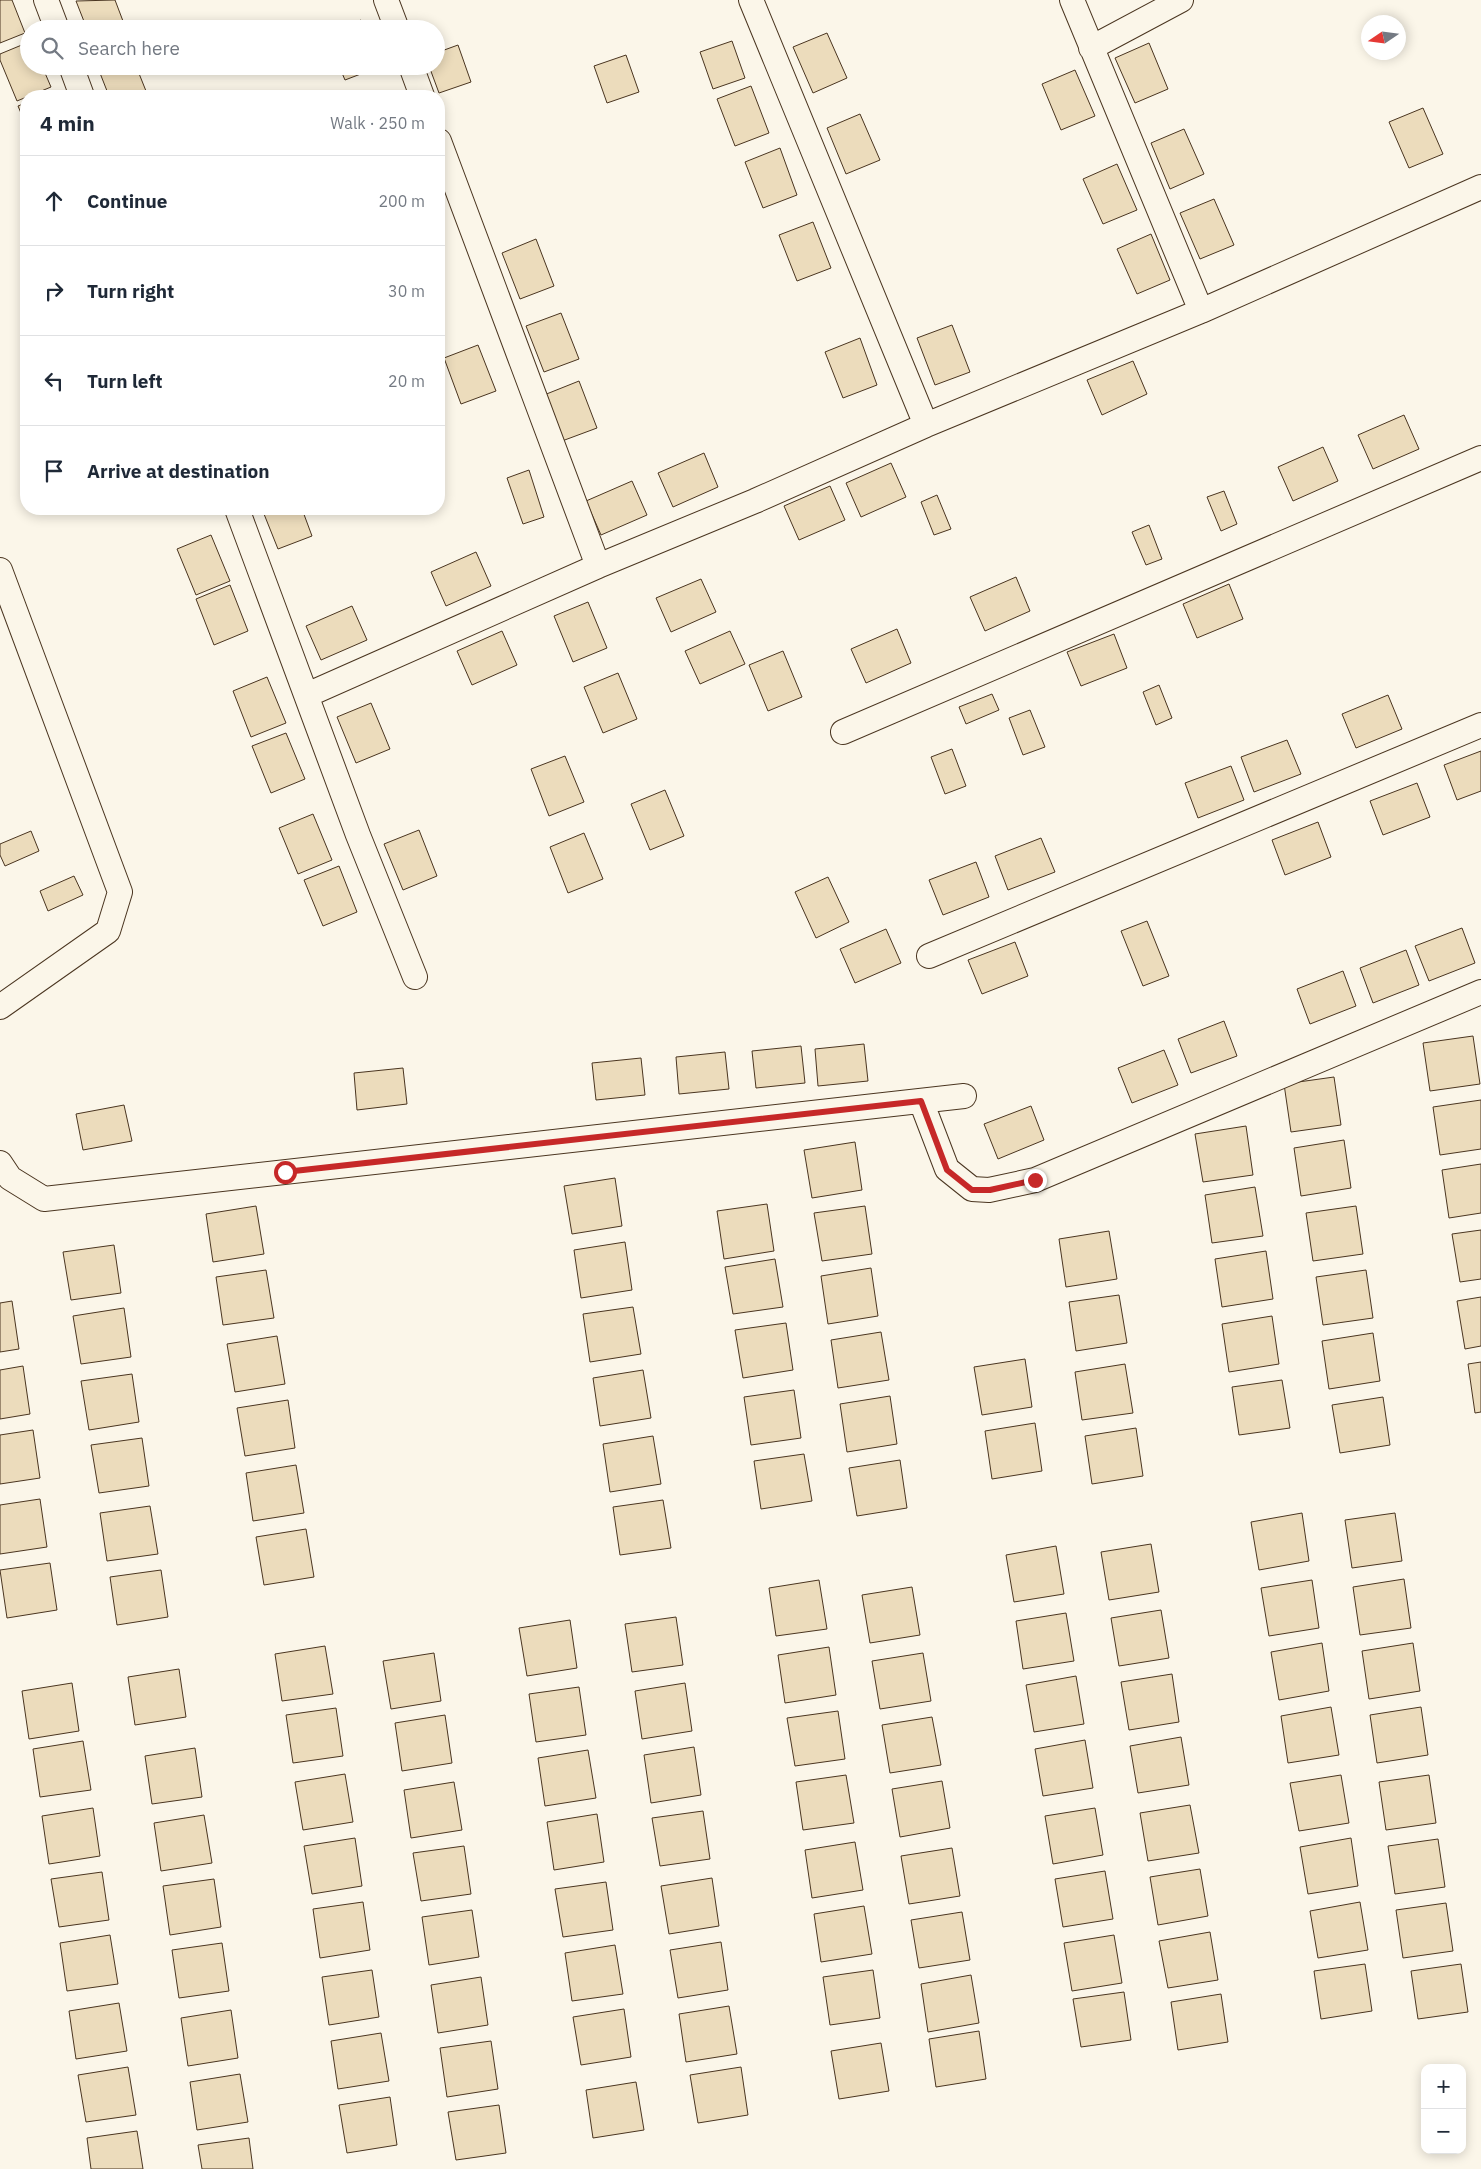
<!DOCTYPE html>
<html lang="en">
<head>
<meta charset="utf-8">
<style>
  :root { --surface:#fff; --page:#f2f2f3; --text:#1f2937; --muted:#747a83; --line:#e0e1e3 }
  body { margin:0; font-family:"IBM Plex Sans",sans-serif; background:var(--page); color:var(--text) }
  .controls { position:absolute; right:15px; bottom:15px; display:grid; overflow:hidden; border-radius:10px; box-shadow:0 2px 12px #0003 }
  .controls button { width:45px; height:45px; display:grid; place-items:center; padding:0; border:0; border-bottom:1px solid var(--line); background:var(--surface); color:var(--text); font:25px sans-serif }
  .compass { position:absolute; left:1361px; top:15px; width:45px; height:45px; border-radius:50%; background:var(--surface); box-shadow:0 2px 12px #0003; rotate:257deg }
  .stop { position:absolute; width:15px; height:15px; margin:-11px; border:4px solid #c62828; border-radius:50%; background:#fff }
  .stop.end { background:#c62828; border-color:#fff; box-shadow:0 1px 5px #0008 }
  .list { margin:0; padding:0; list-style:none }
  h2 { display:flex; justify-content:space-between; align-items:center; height:65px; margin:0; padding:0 20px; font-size:21px }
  h2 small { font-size:16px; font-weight:400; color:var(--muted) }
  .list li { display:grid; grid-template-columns:32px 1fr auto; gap:15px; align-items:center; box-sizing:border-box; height:90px; padding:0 20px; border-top:1px solid var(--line) }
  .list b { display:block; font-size:19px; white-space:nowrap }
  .list em { font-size:16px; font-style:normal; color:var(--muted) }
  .icon { flex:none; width:28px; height:28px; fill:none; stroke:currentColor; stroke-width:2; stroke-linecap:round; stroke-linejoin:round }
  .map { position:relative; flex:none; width:1481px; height:2169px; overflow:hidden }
  .search { position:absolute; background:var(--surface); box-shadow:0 2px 12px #0003; left:20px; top:20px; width:425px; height:55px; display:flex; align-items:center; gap:12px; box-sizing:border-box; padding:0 18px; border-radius:28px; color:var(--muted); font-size:19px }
  .panel { position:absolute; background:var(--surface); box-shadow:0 2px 12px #0003; left:20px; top:90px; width:425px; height:425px; border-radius:20px }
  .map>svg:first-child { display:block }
  .building { fill:#ecdcbc; stroke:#4a3520 }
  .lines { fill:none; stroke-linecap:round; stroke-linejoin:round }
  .minor-casing { stroke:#4a3520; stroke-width:26 }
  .minor { stroke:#fbf6e9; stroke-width:24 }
  .route { stroke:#c62828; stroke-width:6 }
</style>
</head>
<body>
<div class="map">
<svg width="1481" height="2169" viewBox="0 0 1481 2169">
  <rect width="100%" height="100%" fill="#fbf6e9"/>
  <path class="building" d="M 0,0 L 12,0 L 25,33 L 0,43 Z
    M 115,0 L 126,29 L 87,29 L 76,1 Z
    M 361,20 L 364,29 L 339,29 Z
    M 827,33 L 847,78 L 813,93 L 793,47 Z
    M 732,41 L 745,78 L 713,89 L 700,52 Z
    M 29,42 L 29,66 L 42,66 L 51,87 L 17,101 L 0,60 L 0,54 Z
    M 1149,43 L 1168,89 L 1135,103 L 1115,58 Z
    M 458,45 L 471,82 L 439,93 L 429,66 L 436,66 L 436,53 Z
    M 626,55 L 639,92 L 607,103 L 594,66 Z
    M 102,66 L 136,66 L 148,96 L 109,96 L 98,68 Z
    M 339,66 L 378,66 L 379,67 L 345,80 Z
    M 1075,70 L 1095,116 L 1061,130 L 1042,84 Z
    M 751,86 L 769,133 L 735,146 L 717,99 Z
    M 26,103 L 26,125 L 18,106 Z
    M 1423,108 L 1443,154 L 1409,168 L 1389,122 Z
    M 860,114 L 880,160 L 846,174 L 827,128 Z
    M 1184,129 L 1204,174 L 1170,189 L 1151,143 Z
    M 780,148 L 797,195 L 763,208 L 745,162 Z
    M 1117,164 L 1137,210 L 1103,224 L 1083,179 Z
    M 1214,199 L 1234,245 L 1200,259 L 1180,213 Z
    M 813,222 L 831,268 L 797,281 L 779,235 Z
    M 1151,234 L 1170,280 L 1137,294 L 1117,249 Z
    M 536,239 L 554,286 L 520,299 L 502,253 Z
    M 561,313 L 579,359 L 544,372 L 526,326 Z
    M 952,325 L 970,372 L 935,385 L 917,338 Z
    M 860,338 L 877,385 L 843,398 L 825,352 Z
    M 478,345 L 496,391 L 461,404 L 444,358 Z
    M 1133,361 L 1147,394 L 1102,415 L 1087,380 Z
    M 579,381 L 597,428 L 562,441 L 544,395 Z
    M 1404,415 L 1419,449 L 1373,469 L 1358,435 Z
    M 1323,447 L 1338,481 L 1293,501 L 1278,467 Z
    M 704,453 L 718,487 L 673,507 L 658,473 Z
    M 891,463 L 906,497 L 861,517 L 846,483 Z
    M 529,470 L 544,517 L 523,524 L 507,478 Z
    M 632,481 L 647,515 L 601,535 L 586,501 Z
    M 830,486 L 845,520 L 799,540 L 784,506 Z
    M 1224,491 L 1237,524 L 1221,531 L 1207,497 Z
    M 937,495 L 951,529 L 934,535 L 921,502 Z
    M 262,509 L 302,509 L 312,536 L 278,549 Z
    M 1149,525 L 1162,559 L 1146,565 L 1132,532 Z
    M 211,535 L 230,581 L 196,595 L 177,549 Z
    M 476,552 L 491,586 L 446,606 L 431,572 Z
    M 1016,577 L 1030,611 L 985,631 L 970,597 Z
    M 701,579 L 716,612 L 671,632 L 656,598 Z
    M 1229,584 L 1243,619 L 1197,638 L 1183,604 Z
    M 230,585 L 248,631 L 214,645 L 196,599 Z
    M 588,602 L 607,648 L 573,662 L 554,616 Z
    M 352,606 L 367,640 L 321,660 L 306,626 Z
    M 897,629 L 911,663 L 866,683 L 851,649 Z
    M 502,631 L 517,665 L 472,685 L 457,651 Z
    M 730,631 L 745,664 L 700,684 L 685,651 Z
    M 1114,634 L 1127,668 L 1081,686 L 1067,652 Z
    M 783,651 L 802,697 L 768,711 L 749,665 Z
    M 618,673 L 637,719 L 603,733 L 584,687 Z
    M 267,677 L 286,723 L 251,737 L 233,691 Z
    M 1159,685 L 1172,718 L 1156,725 L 1143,692 Z
    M 992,694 L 999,710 L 966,724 L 959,707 Z
    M 1388,695 L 1402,729 L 1356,748 L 1342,714 Z
    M 371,703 L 390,749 L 356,763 L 337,717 Z
    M 1030,710 L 1045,747 L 1023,755 L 1009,718 Z
    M 286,733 L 305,779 L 271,793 L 252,746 Z
    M 1287,740 L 1301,774 L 1254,792 L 1241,757 Z
    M 952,749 L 966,786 L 945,794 L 931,757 Z
    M 1481,751 L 1481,791 L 1457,800 L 1444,765 Z
    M 565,756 L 584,802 L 549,816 L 531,769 Z
    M 1231,766 L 1244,800 L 1198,818 L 1185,783 Z
    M 1417,783 L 1430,817 L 1383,835 L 1370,801 Z
    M 665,790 L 684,836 L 650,850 L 631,804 Z
    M 313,814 L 332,860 L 298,874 L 279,828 Z
    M 1318,822 L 1331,857 L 1285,875 L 1272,840 Z
    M 419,830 L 437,876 L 403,890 L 384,844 Z
    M 31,831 L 39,851 L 5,866 L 0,855 L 0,844 Z
    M 584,833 L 603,879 L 568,893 L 550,847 Z
    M 1041,838 L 1055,872 L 1008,890 L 995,856 Z
    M 976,862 L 989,897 L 943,915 L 929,880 Z
    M 339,866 L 357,912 L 323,926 L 304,880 Z
    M 74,876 L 83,895 L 48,911 L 40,891 Z
    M 828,877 L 849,922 L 816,938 L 795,892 Z
    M 1147,921 L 1169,976 L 1143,986 L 1121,931 Z
    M 1462,928 L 1475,963 L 1429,981 L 1415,946 Z
    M 886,929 L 901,963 L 855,983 L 840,949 Z
    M 1015,942 L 1028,976 L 982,994 L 968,960 Z
    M 1406,950 L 1419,985 L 1373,1003 L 1360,968 Z
    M 1343,971 L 1356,1006 L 1310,1024 L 1297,989 Z
    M 1224,1021 L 1237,1056 L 1191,1073 L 1178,1039 Z
    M 1473,1036 L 1480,1084 L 1430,1091 L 1423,1043 Z
    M 864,1044 L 868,1081 L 818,1086 L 815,1049 Z
    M 801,1046 L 805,1083 L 756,1088 L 752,1051 Z
    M 1164,1050 L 1178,1085 L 1132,1103 L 1118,1068 Z
    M 725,1052 L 729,1089 L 679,1094 L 676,1057 Z
    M 641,1058 L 645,1095 L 596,1100 L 592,1063 Z
    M 403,1068 L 407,1104 L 357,1110 L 354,1073 Z
    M 1334,1077 L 1341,1125 L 1291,1132 L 1284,1084 Z
    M 1481,1100 L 1481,1149 L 1440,1155 L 1433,1107 Z
    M 124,1105 L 132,1141 L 83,1150 L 76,1114 Z
    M 1031,1106 L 1044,1140 L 998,1159 L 984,1124 Z
    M 1246,1126 L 1253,1175 L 1203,1182 L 1195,1134 Z
    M 1344,1140 L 1351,1188 L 1301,1196 L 1294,1148 Z
    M 855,1142 L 862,1190 L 812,1198 L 804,1150 Z
    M 1481,1164 L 1481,1213 L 1449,1218 L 1442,1170 Z
    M 615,1178 L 622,1226 L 572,1234 L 564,1186 Z
    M 1255,1187 L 1263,1236 L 1212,1243 L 1205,1195 Z
    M 767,1204 L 774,1251 L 724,1259 L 717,1211 Z
    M 256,1206 L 264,1254 L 213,1262 L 206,1214 Z
    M 865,1206 L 872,1254 L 822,1261 L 814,1213 Z
    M 1356,1206 L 1363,1254 L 1313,1261 L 1306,1213 Z
    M 1481,1230 L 1481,1279 L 1460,1282 L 1452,1234 Z
    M 1109,1231 L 1117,1279 L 1066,1287 L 1059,1239 Z
    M 625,1242 L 632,1290 L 581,1298 L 574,1250 Z
    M 114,1245 L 121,1293 L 71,1300 L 63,1252 Z
    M 1266,1251 L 1273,1299 L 1222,1307 L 1215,1259 Z
    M 775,1259 L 783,1307 L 733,1314 L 725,1267 Z
    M 871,1268 L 878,1316 L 828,1324 L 821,1276 Z
    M 266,1270 L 274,1318 L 223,1325 L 216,1277 Z
    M 1366,1270 L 1373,1318 L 1323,1325 L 1316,1277 Z
    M 1119,1295 L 1127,1343 L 1076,1351 L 1069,1302 Z
    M 1481,1297 L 1481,1346 L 1465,1349 L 1457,1301 Z
    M 12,1301 L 19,1349 L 0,1352 L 0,1303 Z
    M 633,1307 L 641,1354 L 590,1362 L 583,1314 Z
    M 124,1308 L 131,1357 L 81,1364 L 73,1316 Z
    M 1272,1316 L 1279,1364 L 1229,1372 L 1222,1324 Z
    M 786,1323 L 793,1370 L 743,1378 L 735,1330 Z
    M 881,1332 L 889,1380 L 838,1388 L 831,1340 Z
    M 1373,1333 L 1380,1381 L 1329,1389 L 1322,1341 Z
    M 277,1336 L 285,1384 L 235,1392 L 227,1344 Z
    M 1025,1359 L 1032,1407 L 982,1415 L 974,1367 Z
    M 1481,1362 L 1481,1412 L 1475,1413 L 1468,1364 Z
    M 1125,1364 L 1133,1413 L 1082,1420 L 1075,1372 Z
    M 23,1366 L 30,1414 L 0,1419 L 0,1370 Z
    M 643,1370 L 651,1418 L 600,1426 L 593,1378 Z
    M 132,1374 L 139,1422 L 89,1430 L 81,1381 Z
    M 1282,1380 L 1290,1428 L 1239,1435 L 1232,1387 Z
    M 794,1390 L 801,1438 L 751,1445 L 744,1397 Z
    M 890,1396 L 897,1444 L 847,1452 L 840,1404 Z
    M 1383,1397 L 1390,1445 L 1340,1453 L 1332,1405 Z
    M 288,1400 L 295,1448 L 245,1456 L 237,1408 Z
    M 1035,1423 L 1042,1471 L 992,1479 L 985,1431 Z
    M 1136,1428 L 1143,1476 L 1092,1484 L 1085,1436 Z
    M 33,1430 L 40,1478 L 0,1484 L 0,1435 Z
    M 653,1436 L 661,1484 L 610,1492 L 603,1444 Z
    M 142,1438 L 149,1486 L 99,1493 L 91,1445 Z
    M 804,1454 L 812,1501 L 761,1509 L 754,1461 Z
    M 900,1460 L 907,1508 L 857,1516 L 849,1468 Z
    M 296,1465 L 304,1513 L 253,1521 L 246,1473 Z
    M 40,1499 L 47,1547 L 0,1554 L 0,1505 Z
    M 663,1500 L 671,1548 L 620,1555 L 613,1507 Z
    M 150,1506 L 158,1554 L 107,1561 L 100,1513 Z
    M 1302,1513 L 1309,1561 L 1259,1570 L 1251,1522 Z
    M 1395,1513 L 1402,1561 L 1352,1568 L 1345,1520 Z
    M 306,1529 L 314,1577 L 264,1585 L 256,1537 Z
    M 1151,1544 L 1159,1592 L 1109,1600 L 1101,1552 Z
    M 1056,1546 L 1064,1594 L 1014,1602 L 1006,1555 Z
    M 50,1563 L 57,1610 L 7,1618 L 0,1570 Z
    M 161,1570 L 168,1617 L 117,1625 L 110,1577 Z
    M 1404,1579 L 1411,1628 L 1360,1635 L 1353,1587 Z
    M 819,1580 L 827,1629 L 776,1636 L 769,1588 Z
    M 1312,1580 L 1319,1628 L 1269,1636 L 1261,1588 Z
    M 912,1587 L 920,1635 L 870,1643 L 862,1595 Z
    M 1161,1610 L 1169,1658 L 1119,1666 L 1111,1618 Z
    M 1066,1613 L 1074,1661 L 1023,1669 L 1016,1621 Z
    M 676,1617 L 683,1665 L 632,1672 L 625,1624 Z
    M 570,1620 L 577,1668 L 527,1676 L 519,1628 Z
    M 1322,1643 L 1329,1691 L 1279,1700 L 1271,1652 Z
    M 1413,1643 L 1420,1691 L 1369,1699 L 1362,1651 Z
    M 325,1646 L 333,1694 L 282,1701 L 275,1654 Z
    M 829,1647 L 836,1695 L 785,1703 L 778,1655 Z
    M 434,1653 L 441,1701 L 391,1709 L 383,1661 Z
    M 923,1653 L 931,1701 L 880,1709 L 872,1661 Z
    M 179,1669 L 186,1717 L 135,1725 L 128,1677 Z
    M 1172,1674 L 1179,1722 L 1129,1730 L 1121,1682 Z
    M 1076,1676 L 1084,1724 L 1034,1732 L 1026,1685 Z
    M 72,1683 L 79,1731 L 29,1739 L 22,1691 Z
    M 685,1683 L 692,1731 L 642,1739 L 635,1691 Z
    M 579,1687 L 586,1735 L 536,1742 L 529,1694 Z
    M 1331,1707 L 1339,1755 L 1288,1763 L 1281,1716 Z
    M 1421,1707 L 1428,1755 L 1377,1763 L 1370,1715 Z
    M 336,1708 L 343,1756 L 293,1763 L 286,1715 Z
    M 838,1711 L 845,1759 L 795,1766 L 787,1718 Z
    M 445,1715 L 452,1763 L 402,1771 L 395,1723 Z
    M 932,1717 L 941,1765 L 890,1773 L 882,1725 Z
    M 1181,1737 L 1189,1785 L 1138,1793 L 1130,1746 Z
    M 1085,1740 L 1093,1788 L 1043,1796 L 1035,1749 Z
    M 83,1741 L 91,1790 L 40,1797 L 33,1749 Z
    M 694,1747 L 701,1795 L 651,1803 L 644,1755 Z
    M 195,1748 L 202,1797 L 152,1804 L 145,1756 Z
    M 588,1750 L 596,1798 L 545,1806 L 538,1758 Z
    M 345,1774 L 353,1822 L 303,1830 L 295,1782 Z
    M 846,1775 L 854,1823 L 803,1830 L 796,1782 Z
    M 1341,1775 L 1349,1823 L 1299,1831 L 1290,1783 Z
    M 1429,1775 L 1436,1823 L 1386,1830 L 1379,1782 Z
    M 942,1781 L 950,1828 L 900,1837 L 892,1789 Z
    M 454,1782 L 462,1830 L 411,1838 L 404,1790 Z
    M 1190,1805 L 1199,1853 L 1148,1861 L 1140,1813 Z
    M 93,1808 L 100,1856 L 49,1864 L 42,1816 Z
    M 1095,1808 L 1103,1855 L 1053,1864 L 1045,1816 Z
    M 703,1811 L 710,1859 L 660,1866 L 652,1818 Z
    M 597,1814 L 604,1862 L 554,1870 L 547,1822 Z
    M 204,1815 L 212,1863 L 161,1871 L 154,1823 Z
    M 355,1838 L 362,1886 L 312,1894 L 304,1846 Z
    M 1351,1838 L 1358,1886 L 1308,1894 L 1300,1847 Z
    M 1438,1839 L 1445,1887 L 1395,1894 L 1388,1846 Z
    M 855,1842 L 863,1890 L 812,1898 L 805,1850 Z
    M 464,1846 L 471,1894 L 421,1901 L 413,1853 Z
    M 952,1848 L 960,1896 L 909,1904 L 901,1856 Z
    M 1200,1869 L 1208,1916 L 1158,1925 L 1150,1877 Z
    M 1105,1871 L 1113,1919 L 1063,1927 L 1055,1879 Z
    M 102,1872 L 109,1920 L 59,1927 L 51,1879 Z
    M 712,1878 L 719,1926 L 669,1934 L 661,1886 Z
    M 214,1879 L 221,1927 L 170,1935 L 163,1886 Z
    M 606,1882 L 613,1930 L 563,1937 L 555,1889 Z
    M 363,1902 L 370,1950 L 320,1958 L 313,1909 Z
    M 1360,1902 L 1368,1950 L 1318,1958 L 1310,1911 Z
    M 1446,1903 L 1453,1951 L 1403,1958 L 1396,1910 Z
    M 864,1906 L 872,1954 L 821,1962 L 814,1914 Z
    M 472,1910 L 479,1957 L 429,1965 L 422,1917 Z
    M 962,1912 L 970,1960 L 919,1968 L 911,1920 Z
    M 1210,1932 L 1218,1980 L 1168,1988 L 1159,1941 Z
    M 110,1935 L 118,1984 L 67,1991 L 60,1943 Z
    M 1114,1935 L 1122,1983 L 1072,1991 L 1064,1943 Z
    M 721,1942 L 728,1990 L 678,1998 L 670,1950 Z
    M 222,1943 L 229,1991 L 179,1998 L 172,1950 Z
    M 615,1945 L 623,1994 L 572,2001 L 565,1953 Z
    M 1365,1964 L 1372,2011 L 1321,2019 L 1314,1971 Z
    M 1461,1964 L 1468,2012 L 1418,2019 L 1411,1971 Z
    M 372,1970 L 379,2017 L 329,2025 L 322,1977 Z
    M 873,1970 L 880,2018 L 830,2025 L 823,1977 Z
    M 971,1975 L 979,2023 L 928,2032 L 921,1984 Z
    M 481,1977 L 488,2025 L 438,2033 L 431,1985 Z
    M 1124,1992 L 1131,2040 L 1081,2047 L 1073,1999 Z
    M 1221,1994 L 1228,2042 L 1178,2050 L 1171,2002 Z
    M 119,2003 L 127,2051 L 76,2059 L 69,2011 Z
    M 729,2006 L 737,2054 L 686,2062 L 679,2014 Z
    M 624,2009 L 631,2057 L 581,2065 L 573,2017 Z
    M 231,2010 L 238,2058 L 188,2066 L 181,2018 Z
    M 979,2031 L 986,2079 L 936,2087 L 929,2039 Z
    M 381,2033 L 389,2081 L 338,2089 L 331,2041 Z
    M 491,2041 L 498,2089 L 447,2097 L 440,2048 Z
    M 881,2043 L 889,2091 L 839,2099 L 831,2051 Z
    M 128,2067 L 136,2115 L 86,2122 L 78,2075 Z
    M 741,2067 L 748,2115 L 698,2123 L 690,2075 Z
    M 240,2074 L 248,2122 L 197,2130 L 190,2082 Z
    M 636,2082 L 644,2130 L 593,2138 L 586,2090 Z
    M 390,2097 L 397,2145 L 347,2153 L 339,2105 Z
    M 499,2105 L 506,2153 L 456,2160 L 448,2112 Z
    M 137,2131 L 143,2169 L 91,2169 L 87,2138 Z
    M 249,2138 L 253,2169 L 202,2169 L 198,2145 Z"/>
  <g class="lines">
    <g class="minor-casing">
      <path id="minor" d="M 46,0 L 57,29
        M 386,0 L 397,29
        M 751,0 L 926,425
        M 1072,0 L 1201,311
        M 1091,48 L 1181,0
        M 71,66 L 82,96
        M 411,66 L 422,96
        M 439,141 L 598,566
        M 237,509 L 358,835 L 415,977
        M 0,570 L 120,892 L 108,931 L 0,1007
        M 307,695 L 598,566 L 755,501 L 926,425 L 1201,311 L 1481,187
        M 843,732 L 1481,458
        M 929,956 L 1481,725
        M 921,1101 L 947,1169 L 972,1189 L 989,1190 L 1035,1180 L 1481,992
        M 0,1163 L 10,1178 L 44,1199 L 964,1096"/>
    </g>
    <use href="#minor" class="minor"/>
  </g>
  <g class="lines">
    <path class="route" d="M 285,1172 L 921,1101 L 947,1170 L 972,1190 L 990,1190 L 1035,1180"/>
  </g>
</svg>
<div class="controls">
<button>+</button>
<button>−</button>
</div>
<svg class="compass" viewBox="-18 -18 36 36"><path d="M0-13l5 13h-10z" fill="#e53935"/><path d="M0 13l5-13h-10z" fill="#747a83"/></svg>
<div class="stop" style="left:285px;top:1172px"></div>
<div class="stop end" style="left:1035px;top:1180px"></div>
<div class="search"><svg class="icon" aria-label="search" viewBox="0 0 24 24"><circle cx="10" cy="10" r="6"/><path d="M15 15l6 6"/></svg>Search here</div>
<section class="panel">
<h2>4 min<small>Walk · 250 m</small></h2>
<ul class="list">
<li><svg class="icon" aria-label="ahead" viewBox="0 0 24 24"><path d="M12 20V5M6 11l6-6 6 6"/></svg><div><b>Continue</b></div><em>200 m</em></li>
<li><svg class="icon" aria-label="right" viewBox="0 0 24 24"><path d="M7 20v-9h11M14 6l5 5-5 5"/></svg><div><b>Turn right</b></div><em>30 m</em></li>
<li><svg class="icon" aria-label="left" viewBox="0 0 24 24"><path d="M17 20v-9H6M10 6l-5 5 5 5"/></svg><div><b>Turn left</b></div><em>20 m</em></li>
<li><svg class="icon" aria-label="arrive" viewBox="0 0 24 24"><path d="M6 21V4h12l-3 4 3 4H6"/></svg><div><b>Arrive at destination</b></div></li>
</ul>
</section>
</div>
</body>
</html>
